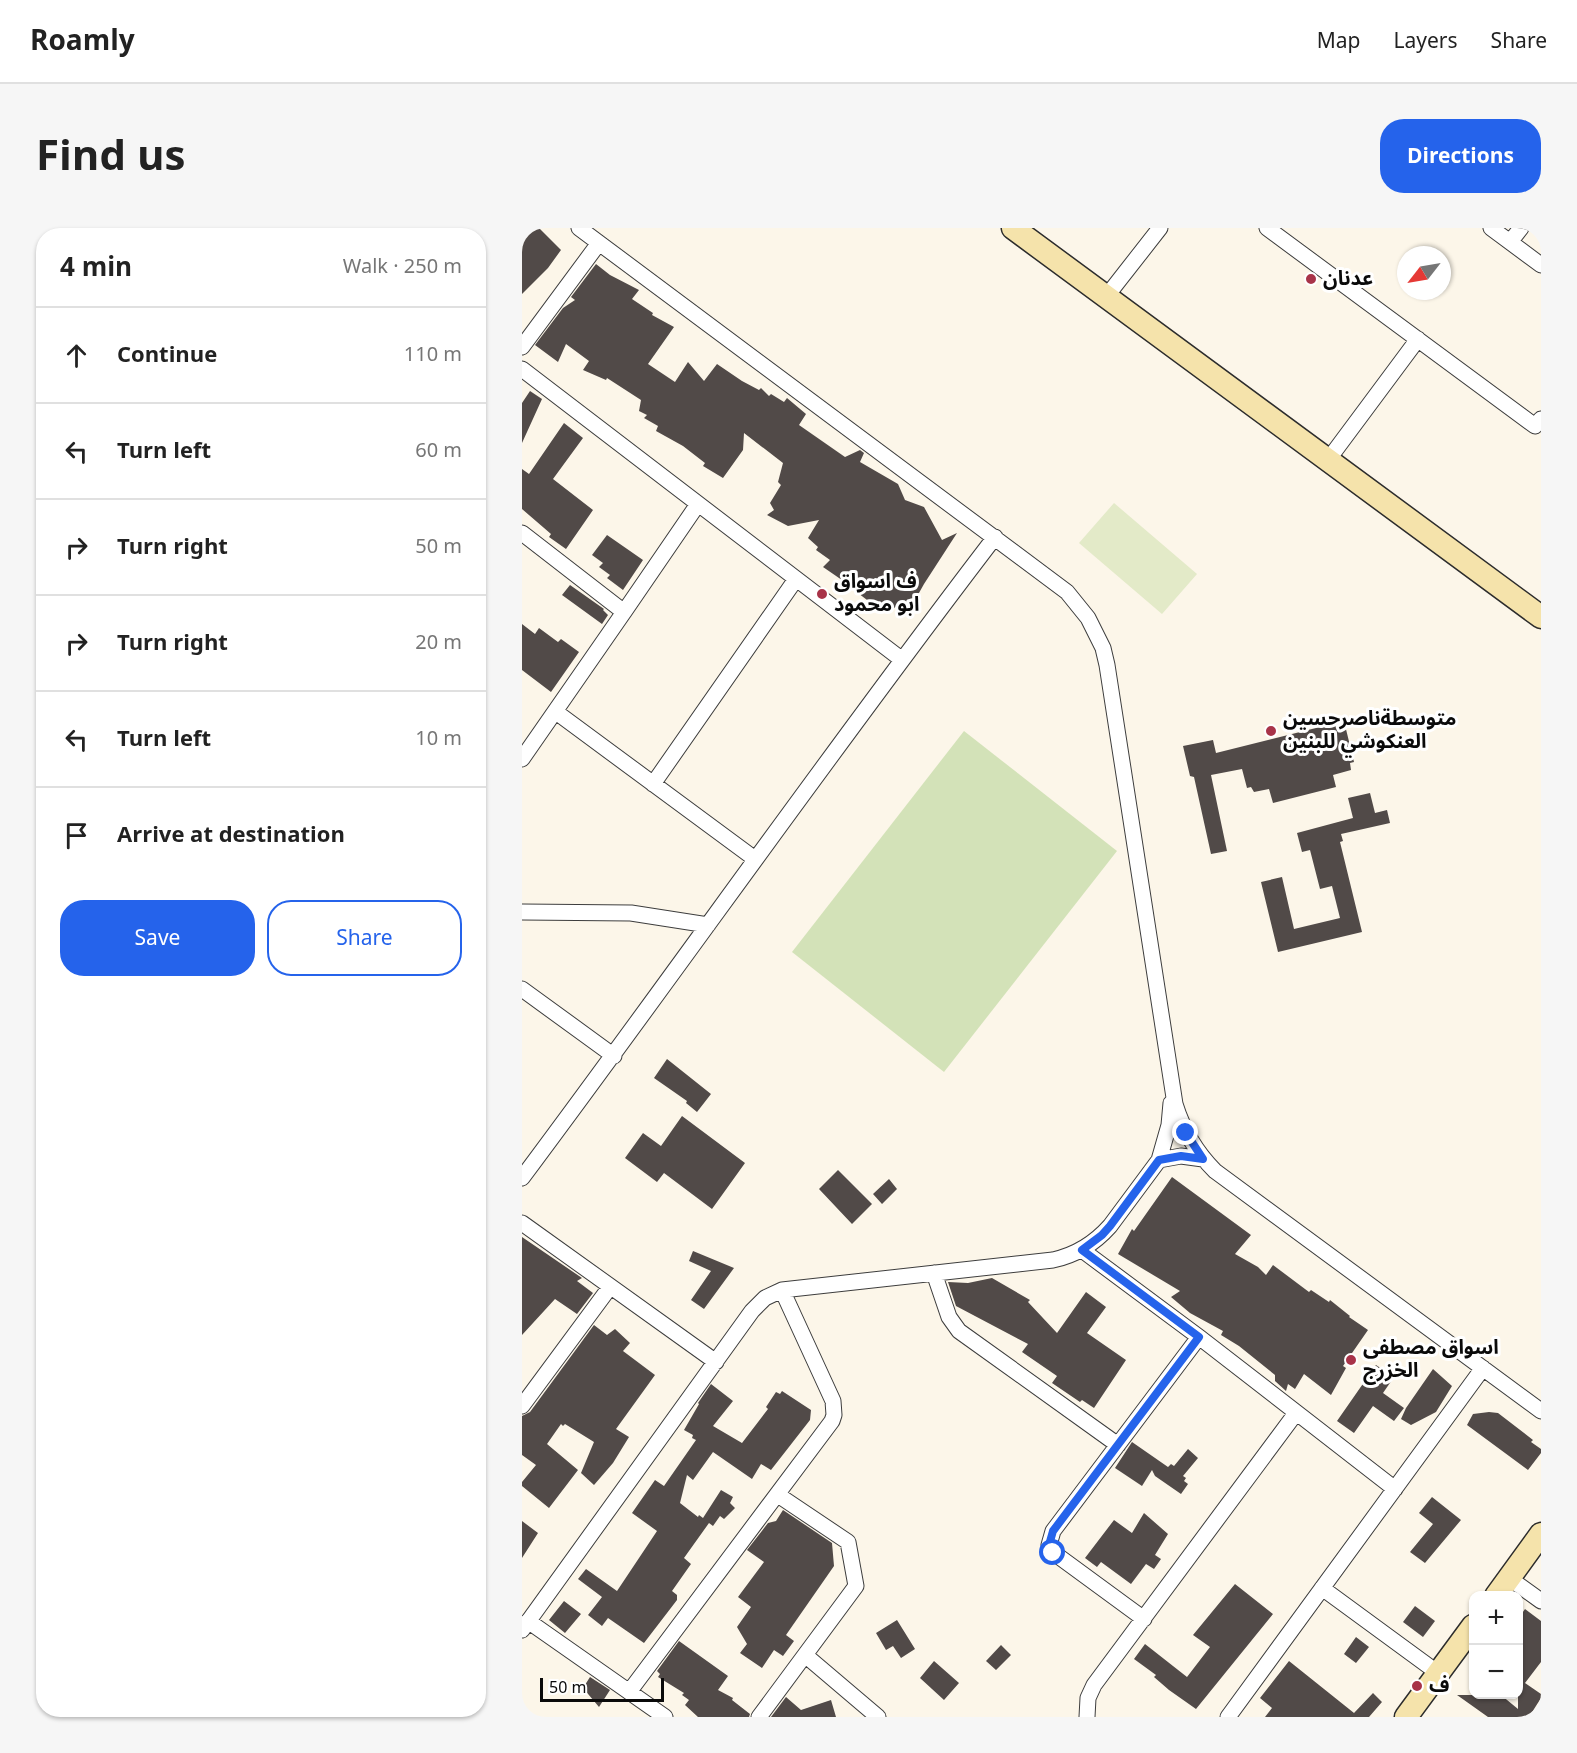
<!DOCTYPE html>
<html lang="en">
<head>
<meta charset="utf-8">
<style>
  :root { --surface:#fff; --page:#f6f6f6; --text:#222; --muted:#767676; --line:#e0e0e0; --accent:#2563eb }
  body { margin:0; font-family:Georgia,"Noto Sans Arabic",serif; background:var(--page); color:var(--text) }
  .controls { position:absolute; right:18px; bottom:18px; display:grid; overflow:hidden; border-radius:12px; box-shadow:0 2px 4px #0004 }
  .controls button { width:54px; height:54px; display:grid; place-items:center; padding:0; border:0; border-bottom:2px solid var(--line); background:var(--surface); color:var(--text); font:30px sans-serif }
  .compass { position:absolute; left:875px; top:18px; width:54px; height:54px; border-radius:50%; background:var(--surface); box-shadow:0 2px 4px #0004; rotate:239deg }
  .scale { position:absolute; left:18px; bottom:15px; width:124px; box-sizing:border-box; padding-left:6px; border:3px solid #0a0a0a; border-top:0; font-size:16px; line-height:21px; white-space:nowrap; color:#0a0a0a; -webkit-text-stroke:4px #fff; paint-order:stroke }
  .stop { position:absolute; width:18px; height:18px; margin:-14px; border:4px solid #2563eb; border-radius:50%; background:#fff }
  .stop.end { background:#2563eb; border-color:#fff; box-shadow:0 2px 6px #0008 }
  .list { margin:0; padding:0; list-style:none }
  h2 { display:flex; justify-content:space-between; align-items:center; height:78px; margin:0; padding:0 24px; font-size:26px }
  h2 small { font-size:20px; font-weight:400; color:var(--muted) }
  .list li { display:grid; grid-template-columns:39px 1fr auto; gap:18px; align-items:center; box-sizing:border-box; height:96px; padding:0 24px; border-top:2px solid var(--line) }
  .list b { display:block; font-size:22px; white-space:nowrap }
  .list em { font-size:20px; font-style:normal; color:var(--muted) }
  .actions { display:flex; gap:12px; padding:18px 24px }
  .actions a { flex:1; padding:14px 0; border:2px solid var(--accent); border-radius:24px; text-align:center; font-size:21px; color:var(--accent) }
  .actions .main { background:var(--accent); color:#fff }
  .icon { flex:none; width:33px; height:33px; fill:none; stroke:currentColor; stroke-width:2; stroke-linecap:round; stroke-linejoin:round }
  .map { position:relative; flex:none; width:1019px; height:1489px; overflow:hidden; border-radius:24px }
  header { display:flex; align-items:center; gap:36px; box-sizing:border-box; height:84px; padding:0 30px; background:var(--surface); border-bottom:2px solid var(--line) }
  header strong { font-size:28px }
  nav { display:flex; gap:33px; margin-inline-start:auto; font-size:21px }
  .intro { display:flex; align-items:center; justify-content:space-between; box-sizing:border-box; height:144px; padding:0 36px }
  h1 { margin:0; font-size:42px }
  .button { padding:15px 27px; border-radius:24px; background:var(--accent); color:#fff; font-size:21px; font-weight:700 }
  main { display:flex; gap:36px; padding:0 36px }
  aside { flex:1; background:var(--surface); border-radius:24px; box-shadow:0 2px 4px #0004 }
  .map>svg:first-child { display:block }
  .green { fill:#d3e2b8 }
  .pitch { fill:#e3eac8 }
  .building { fill:#514a48 }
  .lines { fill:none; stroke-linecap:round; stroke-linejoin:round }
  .street-casing { stroke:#3d3d3d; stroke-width:17 }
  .secondary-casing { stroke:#2c2c2c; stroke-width:25 }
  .street { stroke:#fff; stroke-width:15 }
  .secondary { stroke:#f5e3ab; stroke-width:22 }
  .route { stroke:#2563eb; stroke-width:8 }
  .poi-dot { fill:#a83348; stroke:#fff; stroke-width:2 }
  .labels { text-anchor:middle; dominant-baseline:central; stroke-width:6; stroke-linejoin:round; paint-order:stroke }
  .poi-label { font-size:20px; font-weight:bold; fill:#0a0a0a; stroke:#fff; text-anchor:start }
</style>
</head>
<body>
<header>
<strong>Roamly</strong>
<nav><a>Map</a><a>Layers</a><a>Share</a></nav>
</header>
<div class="intro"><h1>Find us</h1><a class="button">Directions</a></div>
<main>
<aside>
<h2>4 min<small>Walk · 250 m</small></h2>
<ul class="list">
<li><svg class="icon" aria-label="ahead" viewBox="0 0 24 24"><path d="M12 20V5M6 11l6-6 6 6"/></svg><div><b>Continue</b></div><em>110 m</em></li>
<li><svg class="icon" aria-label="left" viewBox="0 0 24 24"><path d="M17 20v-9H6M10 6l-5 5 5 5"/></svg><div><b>Turn left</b></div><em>60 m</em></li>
<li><svg class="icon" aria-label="right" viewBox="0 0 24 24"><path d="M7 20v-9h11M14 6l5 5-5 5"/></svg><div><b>Turn right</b></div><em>50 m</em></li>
<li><svg class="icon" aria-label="right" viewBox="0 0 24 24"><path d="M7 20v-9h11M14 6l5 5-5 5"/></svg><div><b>Turn right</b></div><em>20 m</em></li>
<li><svg class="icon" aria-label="left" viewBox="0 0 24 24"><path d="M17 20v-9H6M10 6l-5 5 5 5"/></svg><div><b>Turn left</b></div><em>10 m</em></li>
<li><svg class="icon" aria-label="arrive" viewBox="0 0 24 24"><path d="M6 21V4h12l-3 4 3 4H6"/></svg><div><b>Arrive at destination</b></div></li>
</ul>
<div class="actions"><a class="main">Save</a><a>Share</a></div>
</aside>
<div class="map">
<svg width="1019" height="1489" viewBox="0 0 1019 1489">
  <rect width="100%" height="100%" fill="#fcf6e9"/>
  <path class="green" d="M 442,503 L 595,623 L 422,844 L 270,724 Z"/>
  <path class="pitch" d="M 592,275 L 675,346 L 640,386 L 557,315 Z"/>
  <path class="building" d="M 0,0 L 17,0 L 39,22 L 26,40 L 0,66 Z
    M 74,36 L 88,47 L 117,62 L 110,71 L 131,85 L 130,87 L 152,99 L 126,136 L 153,154 L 166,134 L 182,153 L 195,136 L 220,153 L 237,162 L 239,160 L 247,168 L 249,166 L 262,174 L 265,170 L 284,186 L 277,197 L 323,229 L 338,222 L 342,225 L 338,234 L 376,256 L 383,272 L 402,279 L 420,312 L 435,305 L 402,356 L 388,381 L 378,375 L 371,381 L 352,372 L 349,375 L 332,362 L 333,361 L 301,339 L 308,332 L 294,322 L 296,319 L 286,310 L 297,292 L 266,298 L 245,287 L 252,282 L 248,275 L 259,257 L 256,254 L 261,235 L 222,205 L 221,222 L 201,250 L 181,238 L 183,235 L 161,218 L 134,203 L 136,198 L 122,190 L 125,187 L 117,183 L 119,172 L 85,150 L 84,152 L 61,142 L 67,133 L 44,116 L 36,134 L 13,117 L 41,80 L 53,72 L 49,69 Z
    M 8,163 L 20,171 L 0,215 L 0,175 Z
    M 42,195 L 61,210 L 31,251 L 71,282 L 44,321 L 27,309 L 29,306 L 0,281 L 0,241 L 7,246 Z
    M 85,307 L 121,332 L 101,362 L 85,350 L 88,347 L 77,339 L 81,335 L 70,327 Z
    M 48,357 L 82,381 L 81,382 L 86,387 L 80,396 L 40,367 Z
    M 0,396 L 13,406 L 17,400 L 36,414 L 39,411 L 57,424 L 29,464 L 0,442 Z
    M 822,493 L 832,534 L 828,535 L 829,542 L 811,547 L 814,559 L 751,575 L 747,561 L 732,564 L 729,559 L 725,560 L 720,541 L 689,547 L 705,623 L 689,626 L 672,549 L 668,548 L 661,518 L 691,512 L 694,525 Z
    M 848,565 L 853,585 L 865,582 L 868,595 L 819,606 L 821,613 L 818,614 L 840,704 L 756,724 L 739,654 L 760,649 L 772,701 L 818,690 L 810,658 L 798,661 L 788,622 L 780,624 L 775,605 L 831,590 L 826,570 Z
    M 145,831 L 189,866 L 175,884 L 164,875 L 165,873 L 132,850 Z
    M 160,888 L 223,935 L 190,981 L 142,945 L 135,954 L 103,930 L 121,905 L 139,918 Z
    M 316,942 L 350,976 L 330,996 L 297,961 Z
    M 650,949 L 729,1007 L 713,1026 L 736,1039 L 744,1047 L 751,1037 L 787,1064 L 789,1062 L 807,1074 L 808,1072 L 828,1088 L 827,1089 L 846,1102 L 821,1138 L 824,1140 L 809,1167 L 782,1146 L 773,1161 L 766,1156 L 764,1163 L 753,1153 L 753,1147 L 717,1118 L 699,1107 L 701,1103 L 668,1085 L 649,1069 L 658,1063 L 596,1026 L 610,1001 L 612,1003 Z
    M 367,951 L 375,961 L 360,976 L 351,966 Z
    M 0,1009 L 60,1050 L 55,1053 L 71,1065 L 55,1086 L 33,1071 L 0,1107 Z
    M 171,1023 L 212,1040 L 182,1081 L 169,1072 L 189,1043 L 167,1033 Z
    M 470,1050 L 508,1072 L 506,1074 L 535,1105 L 564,1064 L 584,1079 L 565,1105 L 604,1132 L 572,1180 L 560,1172 L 558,1174 L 530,1155 L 535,1148 L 500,1124 L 506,1116 L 434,1078 L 426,1054 L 446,1055 Z
    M 72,1097 L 85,1107 L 93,1101 L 108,1115 L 101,1123 L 133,1147 L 94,1201 L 107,1209 L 91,1235 L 72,1257 L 59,1245 L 72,1214 L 43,1196 L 41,1198 L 39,1196 L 25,1216 L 56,1242 L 27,1280 L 0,1258 L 0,1254 L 14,1237 L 0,1227 L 0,1188 L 8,1184 Z
    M 854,1137 L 872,1149 L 861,1165 L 882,1180 L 872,1193 L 851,1178 L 832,1205 L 815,1193 Z
    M 911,1141 L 930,1158 L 914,1184 L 889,1197 L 879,1191 L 884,1180 Z
    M 189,1156 L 211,1173 L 191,1198 L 220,1215 L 246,1181 L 244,1179 L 254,1164 L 258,1166 L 260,1163 L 289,1182 L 288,1192 L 249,1242 L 239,1236 L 230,1251 L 191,1224 L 171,1252 L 165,1247 L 158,1275 L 176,1289 L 177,1287 L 181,1290 L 199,1262 L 211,1269 L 208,1275 L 213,1280 L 202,1291 L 198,1288 L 191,1298 L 187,1295 L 162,1330 L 169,1336 L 150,1363 L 155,1367 L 155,1372 L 122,1415 L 86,1390 L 80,1398 L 66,1387 L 80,1369 L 56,1351 L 64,1341 L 95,1363 L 135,1303 L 110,1285 L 133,1252 L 142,1258 L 174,1212 L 170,1210 L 171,1207 L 162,1202 L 177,1176 L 176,1175 Z
    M 967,1184 L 976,1185 L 1011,1212 L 1009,1214 L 1019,1221 L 1019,1225 L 1006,1242 L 945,1197 L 951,1186 Z
    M 610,1214 L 646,1239 L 649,1236 L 652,1238 L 666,1221 L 676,1230 L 661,1248 L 664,1250 L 662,1253 L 666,1256 L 659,1266 L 633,1248 L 630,1242 L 620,1258 L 593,1240 Z
    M 910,1269 L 939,1292 L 903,1335 L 888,1324 L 911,1296 L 897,1285 Z
    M 261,1282 L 310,1315 L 312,1338 L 264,1407 L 272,1413 L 261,1428 L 252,1422 L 240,1440 L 218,1425 L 225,1416 L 215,1399 L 229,1379 L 216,1369 L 242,1334 L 225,1322 L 246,1295 L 254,1293 Z
    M 622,1285 L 646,1306 L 633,1327 L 639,1331 L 632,1341 L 624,1336 L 609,1356 L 579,1334 L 575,1339 L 563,1330 L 592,1292 L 610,1305 Z
    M 0,1293 L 16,1305 L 0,1330 Z
    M 713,1356 L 751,1386 L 674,1481 L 647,1462 L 632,1449 L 634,1447 L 612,1431 L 623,1416 L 665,1449 L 688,1419 L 671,1407 Z
    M 42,1373 L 59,1386 L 43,1405 L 27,1392 Z
    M 893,1378 L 913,1393 L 901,1409 L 881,1394 Z
    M 1003,1381 L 1019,1393 L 1019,1434 L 1003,1455 L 1019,1466 L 1019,1470 L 1007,1489 L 966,1489 L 935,1467 L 979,1467 L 996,1481 L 996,1391 Z
    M 375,1392 L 393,1421 L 379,1430 L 371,1418 L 364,1422 L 354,1405 Z
    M 834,1409 L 847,1419 L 834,1435 L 822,1426 Z
    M 157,1413 L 206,1448 L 196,1462 L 211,1470 L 210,1472 L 228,1486 L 227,1489 L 176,1489 L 163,1477 L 167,1472 L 160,1467 L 162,1465 L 136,1449 L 138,1446 L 135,1443 Z
    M 479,1417 L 489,1427 L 474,1442 L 464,1433 Z
    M 412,1433 L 437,1455 L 422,1472 L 398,1450 Z
    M 767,1433 L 832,1485 L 851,1465 L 860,1474 L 847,1489 L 743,1489 L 750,1480 L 738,1470 Z
    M 68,1449 L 88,1462 L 77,1479 L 61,1460 Z
    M 264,1469 L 279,1482 L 309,1472 L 314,1489 L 249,1489 Z"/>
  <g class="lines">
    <g class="street-casing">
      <path id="street" d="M 57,0 L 545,364 L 566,390 L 581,420 L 585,437 L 653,876 C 661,902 673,923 693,943 L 1019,1183
        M 745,0 L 1013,198 L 1019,191
        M 969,0 L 1019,37
        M 988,14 L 999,0
        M 584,69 L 638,0
        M 0,119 L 77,15
        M 0,141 L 379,431
        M 806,232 L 896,111
        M 0,305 L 102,384 L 176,276
        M 34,484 L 233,631
        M 0,531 L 102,384
        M 131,556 L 274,351
        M 0,684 L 109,685 L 186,697
        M 0,761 L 92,828
        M 637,932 L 659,928 L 681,931
        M 0,950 C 159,737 311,520 473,309
        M 0,995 L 194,1134
        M 560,1022 L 677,1109 L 873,1261
        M 412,1045 L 427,1089 L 437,1103 L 596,1217
        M 0,1178 L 88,1059
        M 987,1350 L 1019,1373
        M 800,1360 L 916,1445
        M 622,1391 L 532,1325 L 527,1317 L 531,1303 L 677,1109
        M 6,1393 L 143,1489
        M 0,1402 L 230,1083 L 243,1070 L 260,1062 L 531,1032 C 554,1027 572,1016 588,998 L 637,932 L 647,897 L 649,875
        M 283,1427 L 356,1489
        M 107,1464 L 310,1193 L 312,1187 L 311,1173 L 260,1062
        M 237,1489 L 334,1358 L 326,1314 L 256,1267
        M 565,1489 L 566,1470 L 572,1457 L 774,1185
        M 706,1489 L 961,1140"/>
    </g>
    <g class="secondary-casing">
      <path id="secondary" d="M 491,0 L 1019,389
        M 974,1368 L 1019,1306
        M 884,1489 L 951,1398"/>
    </g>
    <use href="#street" class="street"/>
    <use href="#secondary" class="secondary"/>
  </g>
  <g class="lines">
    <path class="route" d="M 531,1325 L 527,1317 L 531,1303 L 677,1109 L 560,1022 L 580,1007 L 588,998 L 637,932 L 659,928 L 681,931 L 664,905"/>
  </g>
  <g class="poi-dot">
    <circle cx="789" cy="51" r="6"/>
    <circle cx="300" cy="366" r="6"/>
    <circle cx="749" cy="503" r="6"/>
    <circle cx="829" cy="1132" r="6"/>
    <circle cx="895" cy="1458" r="6"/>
  </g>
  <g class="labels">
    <g class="poi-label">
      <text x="801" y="51">عدنان</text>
      <text x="312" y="354">ف اسواق<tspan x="312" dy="23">ابو محمود</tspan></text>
      <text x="761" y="491">متوسطةناصرحسين<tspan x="761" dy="23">العنكوشي للبنين</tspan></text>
      <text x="841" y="1120">اسواق مصطفى<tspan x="841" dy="23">الخزرج</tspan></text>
      <text x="907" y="1458">ف</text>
    </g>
  </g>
</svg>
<div class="controls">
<button>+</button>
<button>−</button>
</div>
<svg class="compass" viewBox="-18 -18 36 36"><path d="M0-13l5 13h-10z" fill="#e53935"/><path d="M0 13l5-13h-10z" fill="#767676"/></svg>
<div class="scale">50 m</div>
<div class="stop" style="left:531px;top:1325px"></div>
<div class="stop end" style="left:664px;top:905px"></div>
</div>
</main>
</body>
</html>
